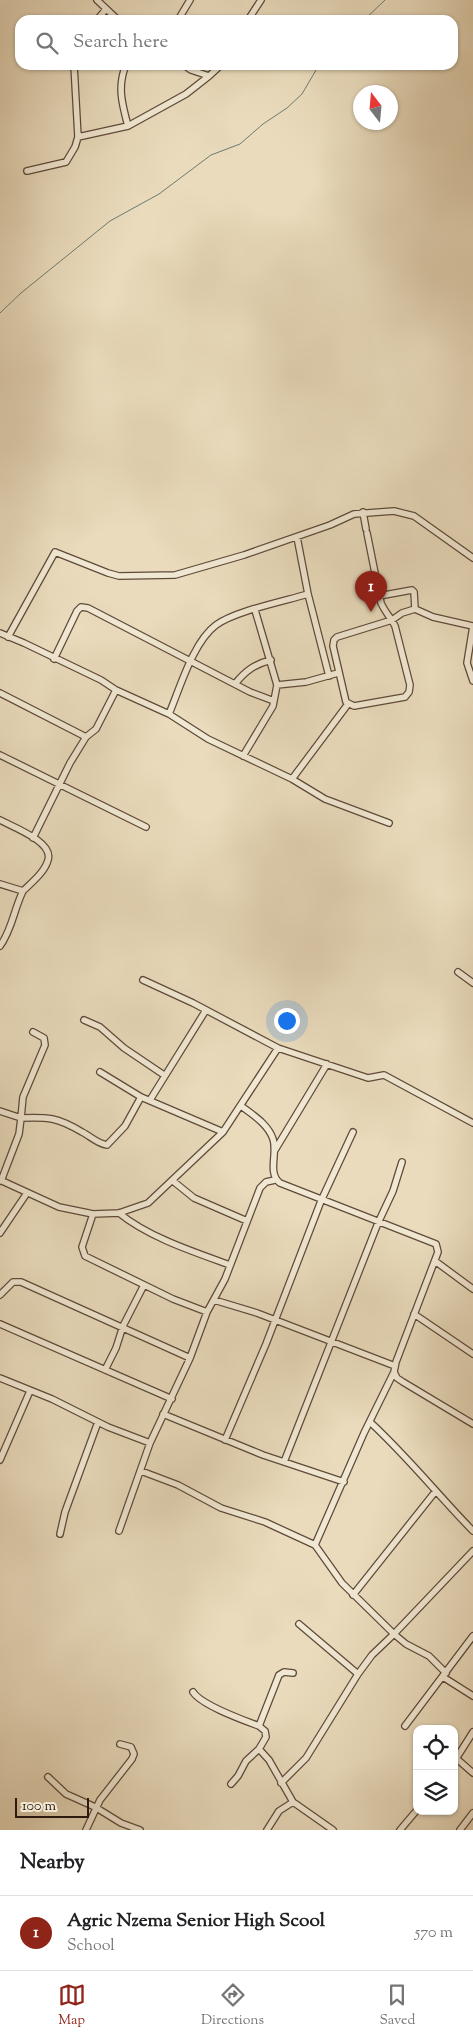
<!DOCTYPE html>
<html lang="en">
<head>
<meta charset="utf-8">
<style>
  :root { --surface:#fff; --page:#f2f2f2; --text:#202124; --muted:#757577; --line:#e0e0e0; --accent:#8f2418 }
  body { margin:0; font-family:"Sorts Mill Goudy",serif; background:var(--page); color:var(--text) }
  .controls { position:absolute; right:15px; bottom:15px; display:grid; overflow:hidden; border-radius:10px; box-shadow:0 1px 4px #0004 }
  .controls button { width:45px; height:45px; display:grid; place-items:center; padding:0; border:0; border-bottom:1px solid var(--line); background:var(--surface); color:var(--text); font:25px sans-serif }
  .compass { position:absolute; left:353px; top:85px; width:45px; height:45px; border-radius:50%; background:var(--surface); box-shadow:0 1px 4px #0004; rotate:344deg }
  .scale { position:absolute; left:15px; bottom:12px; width:74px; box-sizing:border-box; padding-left:5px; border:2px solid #2f1a0f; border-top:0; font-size:14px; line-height:18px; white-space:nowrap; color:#2f1a0f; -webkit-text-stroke:4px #f1e8d3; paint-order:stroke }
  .you { position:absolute; left:286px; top:1020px; width:18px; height:18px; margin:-12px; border:4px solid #fff; border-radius:50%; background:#1a73e8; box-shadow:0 0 0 8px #1a73e833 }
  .badge { display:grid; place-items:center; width:32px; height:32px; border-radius:50%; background:var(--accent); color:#fff; font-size:16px; font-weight:700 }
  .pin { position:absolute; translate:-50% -41px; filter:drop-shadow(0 1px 2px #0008) }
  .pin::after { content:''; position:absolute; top:26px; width:18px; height:15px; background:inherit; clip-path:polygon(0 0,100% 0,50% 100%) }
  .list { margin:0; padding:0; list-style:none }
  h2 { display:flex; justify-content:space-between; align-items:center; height:65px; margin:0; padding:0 20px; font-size:21px }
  h2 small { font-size:16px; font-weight:400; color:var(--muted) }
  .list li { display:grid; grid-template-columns:32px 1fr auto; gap:15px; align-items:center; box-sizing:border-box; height:75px; padding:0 20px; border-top:1px solid var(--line) }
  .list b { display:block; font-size:19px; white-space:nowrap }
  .list p { margin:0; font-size:16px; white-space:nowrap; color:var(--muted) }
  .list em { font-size:16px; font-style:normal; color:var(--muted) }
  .icon { flex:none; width:28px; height:28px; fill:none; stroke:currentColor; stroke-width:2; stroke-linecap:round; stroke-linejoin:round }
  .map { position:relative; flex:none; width:473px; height:1830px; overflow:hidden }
  .search { position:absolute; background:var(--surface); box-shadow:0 1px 4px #0004; left:15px; right:15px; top:15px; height:55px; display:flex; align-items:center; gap:12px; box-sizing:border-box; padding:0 18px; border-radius:15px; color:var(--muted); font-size:19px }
  .sheet { height:140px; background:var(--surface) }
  nav { display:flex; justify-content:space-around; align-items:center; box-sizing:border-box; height:70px; border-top:1px solid var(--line); background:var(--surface); font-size:14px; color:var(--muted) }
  nav a { display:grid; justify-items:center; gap:2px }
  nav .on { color:var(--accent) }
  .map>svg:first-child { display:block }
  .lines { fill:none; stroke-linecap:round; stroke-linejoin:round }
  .stream { stroke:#6d7b70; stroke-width:1 }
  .minor-casing { stroke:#5e4a3a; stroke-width:8 }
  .minor { stroke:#f1e8d3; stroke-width:5.5 }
</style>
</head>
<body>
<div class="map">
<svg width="473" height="1830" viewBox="0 0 473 1830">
  <rect width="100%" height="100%" fill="#e9dbbc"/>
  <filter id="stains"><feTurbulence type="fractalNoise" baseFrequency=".004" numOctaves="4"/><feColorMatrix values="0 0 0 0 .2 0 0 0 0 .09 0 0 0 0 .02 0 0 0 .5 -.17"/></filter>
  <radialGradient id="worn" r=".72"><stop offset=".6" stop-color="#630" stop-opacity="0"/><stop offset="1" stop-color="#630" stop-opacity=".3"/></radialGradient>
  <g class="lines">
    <path class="stream" d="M 364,20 L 385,0
      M 0,313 L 21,293 L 110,221 L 159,194 L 211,155 L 240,144 L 263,124 L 287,108 L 302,94 L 319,65"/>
    <g class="minor-casing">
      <path id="minor" d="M 97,0 L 118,20
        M 97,20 L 106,9
        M 178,20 L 190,0
        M 248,20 L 261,0
        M 74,65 L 78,137
        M 184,65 L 191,70 L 209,76 L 221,65
        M 128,126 L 186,94 L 209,76
        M 27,171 L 66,162 L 75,147 L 78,137 L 128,126 C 122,104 117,86 126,65
        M 363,512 L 366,529
        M 367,533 L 381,603 C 385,612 391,618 395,626 L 410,685 L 409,692 L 405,697 L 354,706 L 346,702 L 333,646 L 334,640 L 337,637 L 392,620 L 402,613 L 415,609 L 433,617 L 473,626
        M 297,537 L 308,594 L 329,676
        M 379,596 L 412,590 L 414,592 L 415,609
        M 473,626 L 467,663 L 473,681
        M 0,633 L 24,643 L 101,680 L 116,690 L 169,714 L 208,739 L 292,779 L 325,799 L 389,823
        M 8,637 L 55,552 L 108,573 L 119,576 L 175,575 L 244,555 L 330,525 L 354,514 L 394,511 L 414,516 L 473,558
        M 54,659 L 77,611 L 81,607 L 88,608 L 250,692 L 274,701
        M 235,684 C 245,671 255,664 271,660
        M 277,685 L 306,682 L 338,673
        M 0,693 L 86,737 L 70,763 L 33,838
        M 169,714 C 180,688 193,642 216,625 C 235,611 285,601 308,594
        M 86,737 L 96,729 L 116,690
        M 0,755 L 146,827
        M 243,756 L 273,706 L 277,685 L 255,610
        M 292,779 L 348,704
        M 0,820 C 13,827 54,842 48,860 C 45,872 31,883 23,891 L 0,884
        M 0,946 C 12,930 14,909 23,891
        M 458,972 L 473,983
        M 143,980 L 193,1003 L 278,1048 L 368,1078 L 384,1075 L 473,1123
        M 84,1020 L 100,1027 L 124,1048 L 164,1075
        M 100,1072 L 141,1097 L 223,1132
        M 150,1100 L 206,1010
        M 241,1106 C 253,1115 268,1124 273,1139 C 278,1153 267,1173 280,1183 L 436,1244 L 438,1252 L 396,1362 L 394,1372 L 397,1378 L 403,1382 L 473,1424
        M 0,1111 L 21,1118 L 23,1097 L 45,1045 L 44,1038 L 33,1032
        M 275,1150 L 327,1064
        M 0,1180 L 59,1207 L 93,1214 L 119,1213 L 148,1203 L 223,1132 L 278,1048
        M 1,1181 L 19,1134 L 21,1118 C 48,1117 57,1117 82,1132 C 90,1136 98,1144 107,1145 L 125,1126 L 141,1097
        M 173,1181 L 194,1198 L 247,1221
        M 119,1213 C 148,1237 194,1252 230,1265
        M 93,1214 L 82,1247 L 85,1256 L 173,1299 L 207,1312
        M 0,1233 L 27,1193
        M 435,1261 L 473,1289
        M 0,1295 L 13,1282 L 21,1282 L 190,1358
        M 214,1300 L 257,1313 L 395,1366
        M 414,1314 L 473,1354
        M 0,1324 L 172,1399
        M 105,1370 L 116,1348 L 123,1326 L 144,1285
        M 0,1378 L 52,1399 L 108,1427 L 150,1443
        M 163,1414 L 263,1455 L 344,1482
        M 370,1422 C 407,1456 438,1495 473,1531
        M 225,1440 L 266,1344 L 321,1201 L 353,1132
        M 0,1460 L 30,1391
        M 284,1462 L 378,1223 L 393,1191 L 402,1162
        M 141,1471 L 178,1485 L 221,1508 L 265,1522 L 315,1545 L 342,1583 L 394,1634 L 473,1551
        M 119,1531 L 150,1443 L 190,1358 L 207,1312 L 225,1279 L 260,1188 L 266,1182 L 275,1180
        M 60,1534 L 65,1512 L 98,1422
        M 315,1545 L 364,1433 L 394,1372
        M 353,1595 L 435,1492
        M 299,1624 L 358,1674
        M 293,1673 L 284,1672 L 279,1675 L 259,1726 L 265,1731 L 266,1737 L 259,1749 L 269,1760 L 293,1802 L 333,1830
        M 443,1677 L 473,1696
        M 193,1692 C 201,1705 243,1720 259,1726
        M 405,1726 L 473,1636
        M 457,1759 L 473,1773
        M 454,1762 L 473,1732
        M 48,1777 L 66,1794 L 95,1807 L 121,1823 L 140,1830
        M 281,1783 L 306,1758 L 358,1674 L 372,1655 L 394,1634 L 406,1644 L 429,1656 L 446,1673
        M 231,1784 L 238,1776 L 246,1761 L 259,1749
        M 86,1830 L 100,1800 L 132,1759 L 134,1754 L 131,1747 L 120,1744
        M 267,1830 L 279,1811 L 293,1802
        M 400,1830 L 417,1810
        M 460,1830 L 473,1813"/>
    </g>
    <use href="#minor" class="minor"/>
  </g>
  <rect width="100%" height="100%" filter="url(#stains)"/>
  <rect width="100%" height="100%" fill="url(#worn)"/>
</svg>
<div class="controls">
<button><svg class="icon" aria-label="locate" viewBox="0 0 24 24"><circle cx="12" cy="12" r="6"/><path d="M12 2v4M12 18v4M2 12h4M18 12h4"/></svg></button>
<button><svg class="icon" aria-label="layers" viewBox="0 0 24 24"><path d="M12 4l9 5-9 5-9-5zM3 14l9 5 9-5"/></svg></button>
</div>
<svg class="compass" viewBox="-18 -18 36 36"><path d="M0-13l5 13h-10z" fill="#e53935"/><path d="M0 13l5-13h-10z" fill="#757577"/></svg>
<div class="scale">100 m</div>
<div class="you"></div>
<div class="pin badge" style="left:371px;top:612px">1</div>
<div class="search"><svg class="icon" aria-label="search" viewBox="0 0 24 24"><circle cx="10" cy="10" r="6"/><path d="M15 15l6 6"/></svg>Search here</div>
</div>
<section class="sheet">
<h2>Nearby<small></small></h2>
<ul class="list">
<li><span class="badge">1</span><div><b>Agric Nzema Senior High Scool</b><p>School</p></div><em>570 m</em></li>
</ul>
</section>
<nav>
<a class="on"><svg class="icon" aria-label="map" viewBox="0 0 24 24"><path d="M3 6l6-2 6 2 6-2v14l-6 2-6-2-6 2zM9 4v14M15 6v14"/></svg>Map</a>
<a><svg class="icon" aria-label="directions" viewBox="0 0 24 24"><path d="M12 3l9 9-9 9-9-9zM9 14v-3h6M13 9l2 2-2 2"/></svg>Directions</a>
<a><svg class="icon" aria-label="saved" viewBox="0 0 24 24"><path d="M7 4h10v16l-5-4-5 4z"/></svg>Saved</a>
</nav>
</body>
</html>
